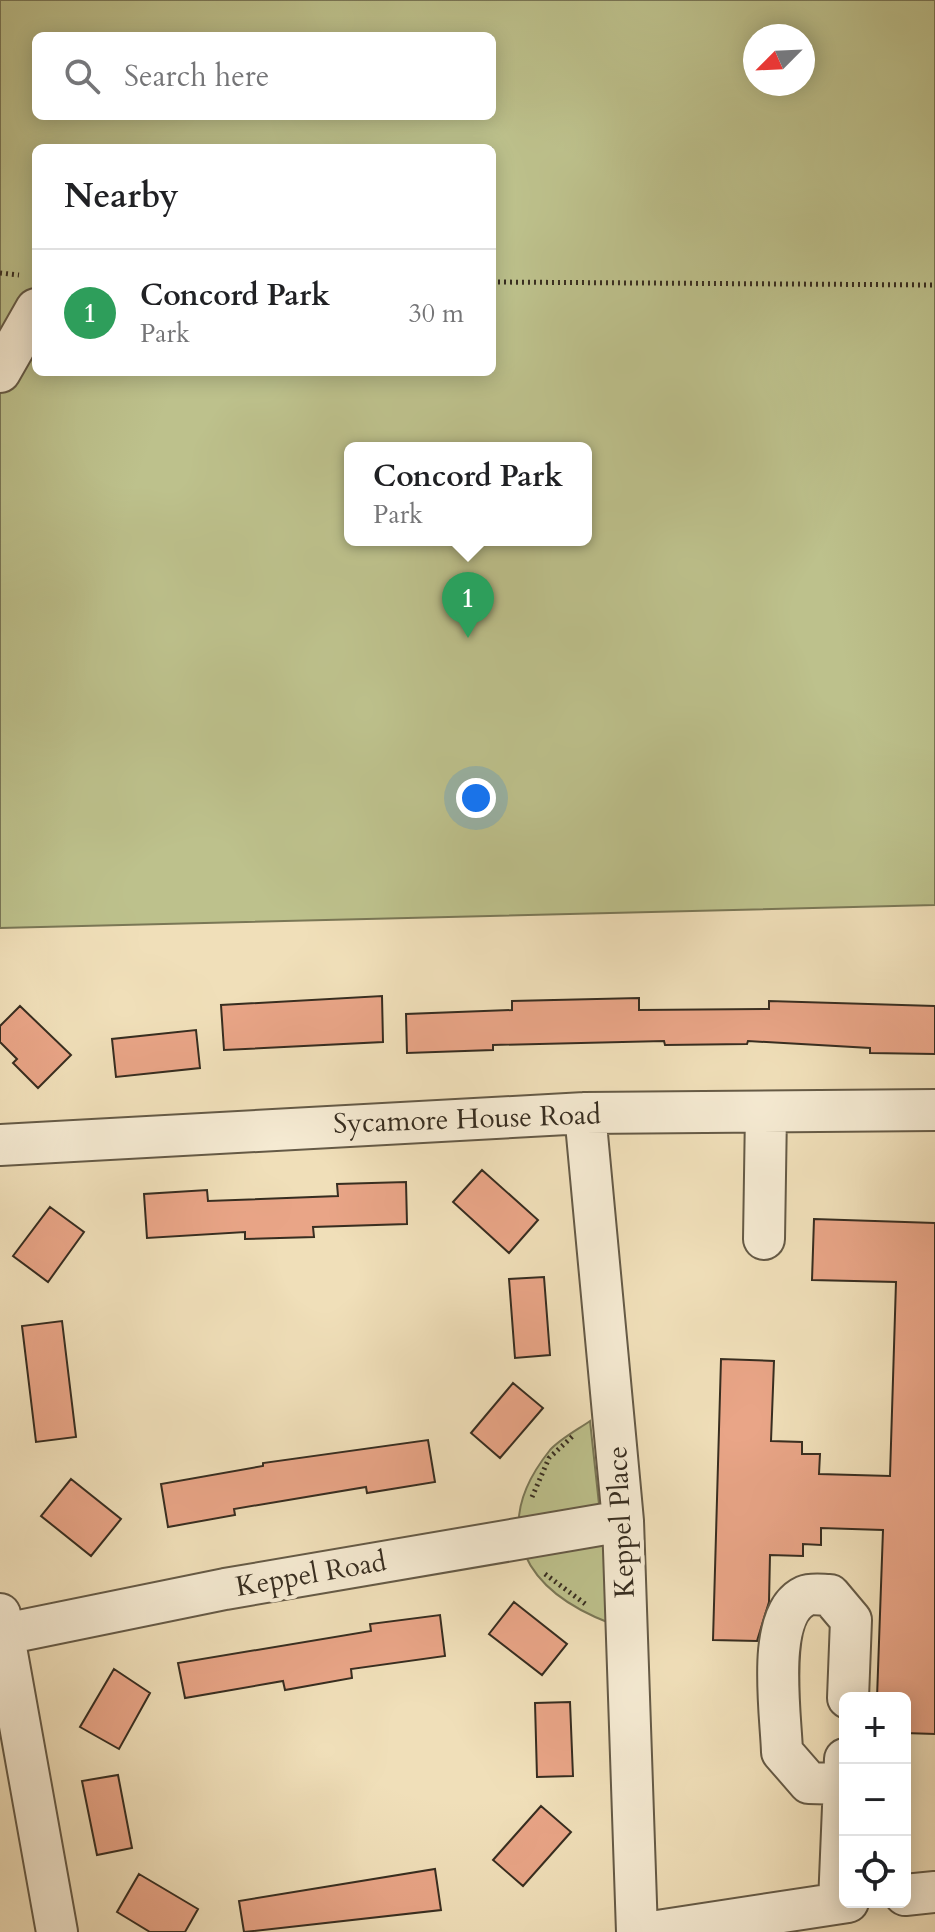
<!DOCTYPE html>
<html lang="en">
<head>
<meta charset="utf-8">
<style>
  :root { --surface:#fff; --page:#f2f2f2; --text:#202124; --muted:#757577; --line:#e0e0e0; --accent:#d93025 }
  body { margin:0; font-family:Cardo,serif; background:var(--page); color:var(--text) }
  .controls { position:absolute; right:24px; bottom:24px; display:grid; overflow:hidden; border-radius:12px; box-shadow:0 4px 20px #0003 }
  .controls button { width:72px; height:72px; display:grid; place-items:center; padding:0; border:0; border-bottom:2px solid var(--line); background:var(--surface); color:var(--text); font:40px sans-serif }
  .compass { position:absolute; left:743px; top:24px; width:72px; height:72px; border-radius:50%; background:var(--surface); box-shadow:0 4px 20px #0003; rotate:246deg }
  .you { position:absolute; left:476px; top:798px; width:28px; height:28px; margin:-20px; border:6px solid #fff; border-radius:50%; background:#1a73e8; box-shadow:0 0 0 12px #1a73e833 }
  .badge { display:grid; place-items:center; width:52px; height:52px; border-radius:50%; background:var(--accent); color:#fff; font-size:26px; font-weight:700 }
  .pin { position:absolute; translate:-50% -66px; filter:drop-shadow(0 2px 4px #0008) }
  .pin::after { content:''; position:absolute; top:42px; width:28px; height:24px; background:inherit; clip-path:polygon(0 0,100% 0,50% 100%) }
  .popup { position:absolute; left:344px; top:442px; width:248px; height:104px; box-sizing:border-box; display:grid; place-content:center; border-radius:12px; background:var(--surface); filter:drop-shadow(0 2px 6px #0005); font-size:26px; white-space:nowrap; color:var(--muted) }
  .popup b { font-size:30px; color:var(--text) }
  .popup::after { content:''; position:absolute; left:50%; top:100%; margin-left:-16px; border:16px solid transparent; border-top-color:var(--surface) }
  .list { margin:0; padding:0; list-style:none }
  h2 { display:flex; justify-content:space-between; align-items:center; height:104px; margin:0; padding:0 32px; font-size:34px }
  h2 small { font-size:26px; font-weight:400; color:var(--muted) }
  .list li { display:grid; grid-template-columns:52px 1fr auto; gap:24px; align-items:center; box-sizing:border-box; height:128px; padding:0 32px; border-top:2px solid var(--line) }
  .list b { display:block; font-size:30px; white-space:nowrap }
  .list p { margin:0; font-size:26px; white-space:nowrap; color:var(--muted) }
  .list em { font-size:26px; font-style:normal; color:var(--muted) }
  .icon { flex:none; width:44px; height:44px; fill:none; stroke:currentColor; stroke-width:2; stroke-linecap:round; stroke-linejoin:round }
  .map { position:relative; flex:none; width:935px; height:1932px; overflow:hidden }
  .search { position:absolute; background:var(--surface); box-shadow:0 4px 20px #0003; left:32px; top:32px; width:464px; height:88px; display:flex; align-items:center; gap:20px; box-sizing:border-box; padding:0 28px; border-radius:12px; color:var(--muted); font-size:30px }
  .panel { position:absolute; background:var(--surface); box-shadow:0 4px 20px #0003; left:32px; top:144px; width:464px; height:232px; border-radius:12px }
  .map>svg:first-child { display:block }
  .green { fill:#bdc18c; stroke:#7a7756; stroke-width:2; fill-rule:evenodd }
  .building { fill:#e9a587; stroke:#372d20; stroke-width:2 }
  .lines { fill:none; stroke-linecap:round; stroke-linejoin:round }
  .minor-casing { stroke:#655a46; stroke-width:44 }
  .path { stroke:#372d20; stroke-width:5; stroke-dasharray:2 4; stroke-linecap:butt }
  .minor { stroke:#f5ead2; stroke-width:40 }
  .labels { text-anchor:middle; dominant-baseline:central; stroke-width:8; stroke-linejoin:round; paint-order:stroke }
  .street-label { font-size:28px; fill:#372d20; stroke:#f5ead2 }
</style>
</head>
<body>
<div class="map">
<svg width="935" height="1932" viewBox="0 0 935 1932">
  <rect width="100%" height="100%" fill="#f0dfb9"/>
  <filter id="stains"><feTurbulence type="fractalNoise" baseFrequency=".0025" numOctaves="4"/><feColorMatrix values="0 0 0 0 .2 0 0 0 0 .09 0 0 0 0 .02 0 0 0 .5 -.17"/></filter>
  <radialGradient id="worn" r=".72"><stop offset=".6" stop-color="#630" stop-opacity="0"/><stop offset="1" stop-color="#630" stop-opacity=".3"/></radialGradient>
  <path class="green" d="M 0,0 L 935,0 L 935,905 L 0,928 ZM 36,36 L 492,36 L 492,116 L 36,116 ZM 755,36 L 803,36 L 803,84 L 755,84 ZM 36,148 L 492,148 L 492,372 L 36,372 ZM 350,448 L 586,448 L 586,540 L 350,540 Z
    M 590,1421 L 612,1624 C 527,1592 486,1530 550,1450 C 560,1439 577,1430 590,1421 Z"/>
  <path class="building" d="M 382,996 L 383,1042 L 224,1050 L 221,1005 Z
    M 639,998 L 639,1010 L 769,1009 L 769,1001 L 935,1006 L 935,1054 L 870,1053 L 870,1048 L 748,1041 L 747,1044 L 665,1045 L 664,1041 L 493,1045 L 493,1050 L 407,1053 L 406,1014 L 512,1010 L 512,1001 Z
    M 20,1006 L 71,1055 L 38,1088 L 13,1063 L 17,1059 L 0,1042 L 0,1026 Z
    M 196,1030 L 200,1068 L 116,1077 L 112,1039 Z
    M 482,1170 L 538,1220 L 509,1253 L 453,1202 Z
    M 406,1182 L 407,1224 L 313,1227 L 314,1237 L 245,1239 L 245,1232 L 147,1238 L 144,1194 L 207,1190 L 208,1201 L 338,1196 L 337,1184 Z
    M 50,1207 L 84,1232 L 48,1282 L 13,1256 Z
    M 814,1219 L 935,1223 L 935,1734 L 905,1733 L 905,1698 L 877,1698 L 883,1530 L 821,1528 L 821,1545 L 803,1544 L 803,1556 L 770,1555 L 769,1602 L 757,1641 L 713,1640 L 721,1359 L 774,1361 L 771,1441 L 802,1442 L 802,1454 L 820,1454 L 819,1474 L 890,1476 L 896,1282 L 812,1280 Z
    M 544,1277 L 550,1355 L 515,1358 L 509,1279 Z
    M 62,1321 L 76,1437 L 36,1442 L 22,1326 Z
    M 513,1383 L 543,1408 L 500,1458 L 471,1433 Z
    M 428,1440 L 435,1482 L 367,1493 L 366,1487 L 234,1509 L 235,1515 L 168,1527 L 161,1484 L 263,1466 L 263,1463 Z
    M 71,1479 L 121,1519 L 91,1556 L 41,1516 Z
    M 514,1602 L 567,1644 L 542,1675 L 489,1634 Z
    M 440,1615 L 445,1656 L 351,1669 L 352,1678 L 285,1690 L 283,1681 L 185,1698 L 178,1663 L 371,1631 L 370,1624 Z
    M 114,1669 L 150,1693 L 119,1749 L 80,1727 Z
    M 570,1702 L 573,1776 L 537,1777 L 535,1703 Z
    M 118,1775 L 132,1848 L 97,1855 L 82,1781 Z
    M 541,1806 L 571,1832 L 523,1886 L 493,1860 Z
    M 435,1869 L 441,1910 L 244,1932 L 239,1901 Z
    M 139,1874 L 198,1909 L 185,1932 L 150,1932 L 117,1912 Z"/>
  <g class="lines">
    <g class="minor-casing">
      <path id="minor" d="M 0,372 L 36,309
        M 585,1113 L 623,1521 L 637,1932
        M 0,1145 L 585,1113 L 935,1110
        M 764,1239 L 766,1112
        M 0,1614 L 57,1932
        M 0,1635 L 225,1589 L 623,1521
        M 844,1784 L 809,1783 L 782,1752 C 781,1714 765,1614 805,1596 C 812,1593 823,1595 830,1595 L 851,1620 L 848,1698
        M 905,1895 L 935,1892
        M 839,1903 L 845,1759
        M 651,1932 L 848,1902"/>
    </g>
    <path class="path" d="M 0,273 L 19,275
      M 492,282 L 935,285
      M 532,1497 L 549,1458 L 575,1434
      M 545,1574 L 588,1606"/>
    <use href="#minor" class="minor"/>
  </g>
  <g class="labels">
    <g class="street-label">
      <text transform="translate(467 1119) rotate(-2)">Sycamore House Road</text>
      <text transform="translate(621 1522) rotate(-93)">Keppel Place</text>
      <text transform="translate(311 1574) rotate(-10)">Keppel Road</text>
    </g>
  </g>
  <rect width="100%" height="100%" filter="url(#stains)"/>
  <rect width="100%" height="100%" fill="url(#worn)"/>
</svg>
<div class="controls">
<button>+</button>
<button>−</button>
<button><svg class="icon" aria-label="locate" viewBox="0 0 24 24"><circle cx="12" cy="12" r="6"/><path d="M12 2v4M12 18v4M2 12h4M18 12h4"/></svg></button>
</div>
<svg class="compass" viewBox="-18 -18 36 36"><path d="M0-13l5 13h-10z" fill="#e53935"/><path d="M0 13l5-13h-10z" fill="#757577"/></svg>
<div class="you"></div>
<div class="pin badge" style="left:468px;top:638px;background:#2e9e5b">1</div>
<div class="popup"><b>Concord Park</b>Park</div>
<div class="search"><svg class="icon" aria-label="search" viewBox="0 0 24 24"><circle cx="10" cy="10" r="6"/><path d="M15 15l6 6"/></svg>Search here</div>
<section class="panel">
<h2>Nearby<small></small></h2>
<ul class="list">
<li><span class="badge" style="background:#2e9e5b">1</span><div><b>Concord Park</b><p>Park</p></div><em>30 m</em></li>
</ul>
</section>
</div>
</body>
</html>
